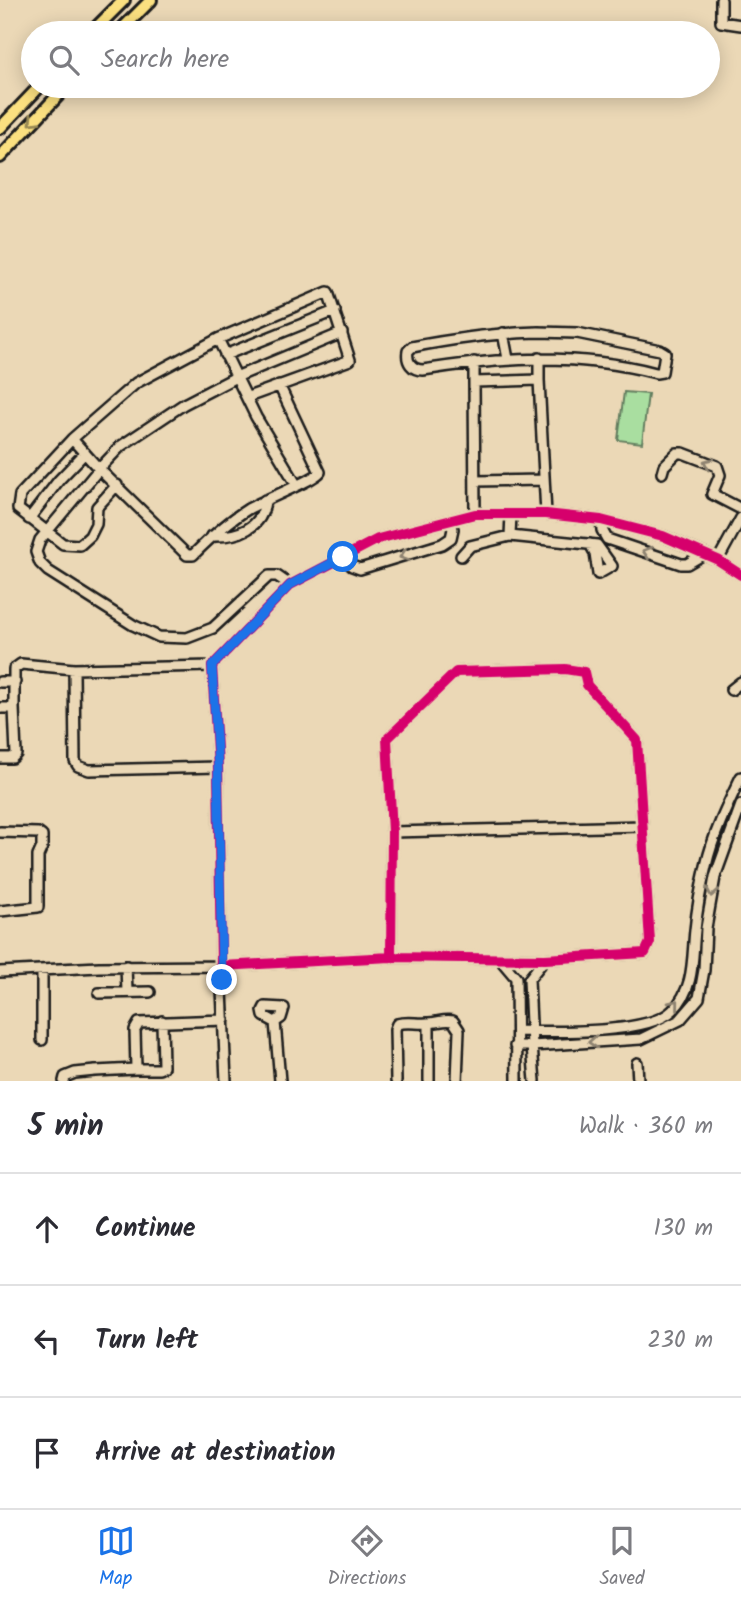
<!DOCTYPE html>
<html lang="en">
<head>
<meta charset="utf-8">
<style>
  :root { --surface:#fff; --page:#f2f2f3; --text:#2b2b33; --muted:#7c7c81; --line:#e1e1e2; --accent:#1a73e8 }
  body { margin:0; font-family:Kalam,sans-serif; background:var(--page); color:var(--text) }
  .stop { position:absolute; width:21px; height:21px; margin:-16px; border:5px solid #1a73e8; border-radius:50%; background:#fff }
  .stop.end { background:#1a73e8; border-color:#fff; box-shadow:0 2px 7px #0008 }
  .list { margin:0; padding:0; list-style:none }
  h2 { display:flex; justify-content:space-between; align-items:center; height:91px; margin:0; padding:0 28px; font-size:30px }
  h2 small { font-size:23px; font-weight:400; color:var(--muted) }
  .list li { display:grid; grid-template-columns:46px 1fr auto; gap:21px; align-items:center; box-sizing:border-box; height:112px; padding:0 28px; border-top:2px solid var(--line) }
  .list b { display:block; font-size:26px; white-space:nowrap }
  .list em { font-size:23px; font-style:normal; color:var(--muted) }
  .icon { flex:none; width:38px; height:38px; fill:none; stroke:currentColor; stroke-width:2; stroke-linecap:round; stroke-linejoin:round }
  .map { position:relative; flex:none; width:741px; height:1081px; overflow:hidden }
  .search { position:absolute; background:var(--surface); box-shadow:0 4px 18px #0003; left:21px; right:21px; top:21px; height:77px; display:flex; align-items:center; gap:18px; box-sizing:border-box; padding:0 24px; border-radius:38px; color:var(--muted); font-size:26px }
  .sheet { height:427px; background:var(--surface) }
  nav { display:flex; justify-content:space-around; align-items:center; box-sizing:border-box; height:98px; border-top:2px solid var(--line); background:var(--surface); font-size:19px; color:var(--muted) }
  nav a { display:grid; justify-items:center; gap:4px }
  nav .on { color:var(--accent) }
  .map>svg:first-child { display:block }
  .green { fill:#a9dea0; stroke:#627d5e; stroke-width:2 }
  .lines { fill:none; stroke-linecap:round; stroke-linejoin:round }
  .minor-casing { stroke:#1c1c1c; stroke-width:14 }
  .major-casing { stroke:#1c1c1c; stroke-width:16 }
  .minor { stroke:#ebd8b6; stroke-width:9 }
  .major { stroke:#fbe080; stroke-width:10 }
  .cycleway-casing { stroke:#ebd8b6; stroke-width:15 }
  .cycleway { stroke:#d6006c; stroke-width:10 }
  .oneway { stroke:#978853 }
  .oneway2 { stroke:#8e8371 }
  .route { stroke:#1a73e8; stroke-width:9 }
</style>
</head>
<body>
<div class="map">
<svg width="741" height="1081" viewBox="0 0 741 1081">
  <rect width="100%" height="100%" fill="#ebd8b6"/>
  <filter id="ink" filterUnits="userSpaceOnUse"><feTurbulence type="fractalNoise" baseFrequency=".0143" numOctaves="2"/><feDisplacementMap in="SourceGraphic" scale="14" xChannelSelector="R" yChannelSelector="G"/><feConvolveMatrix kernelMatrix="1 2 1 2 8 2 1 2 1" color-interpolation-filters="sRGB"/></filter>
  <g filter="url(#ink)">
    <path class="green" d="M 624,392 L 648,394 L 642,443 L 618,440 Z"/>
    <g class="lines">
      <g class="minor-casing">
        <path id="minor" d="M 721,0 L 721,22 L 741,25
          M 538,332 L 577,333 L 660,350 L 665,353 L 662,372 L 656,373 C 578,353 502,357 423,370 C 412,370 406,362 408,351 L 412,347 C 454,339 495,333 538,332 Z
          M 503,333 L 508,359
          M 218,339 L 328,292 L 350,360 L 248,397
          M 225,355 L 335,311
          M 539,358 L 539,380
          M 474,382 L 474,362
          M 72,439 L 99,469 L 187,555 L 193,555 C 210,538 227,522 248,509 C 260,502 316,479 320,472 L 279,385
          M 662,473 L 664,466 L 677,453 L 683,453 L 717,466 L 720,475 L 712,494 L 741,509
          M 475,481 L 543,480
          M 117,485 L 97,507 L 96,524 L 90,536 L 80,545 L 63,544 L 18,509 L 20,495 L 72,439 L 136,383 L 218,339 L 256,417 L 296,484
          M 475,514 L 474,382 L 539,380 L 546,514
          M 29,519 L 59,480 L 85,453
          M 601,520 L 602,530 L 607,539 L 681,564 L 687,564 L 704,554
          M 212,536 C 237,537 263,529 265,500
          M 510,536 L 597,545 L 612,566 L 598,574 L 595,553 L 590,544
          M 461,556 L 470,546 L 510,536 L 511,514
          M 343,557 L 352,566 L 360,569 L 442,544 L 451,538 L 453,529 L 450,522
          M 718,560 L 741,518
          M 290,585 L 277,576 L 269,576 L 213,628 L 187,638 L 159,637 L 133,625 L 48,571 L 40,563 L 36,552 L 40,540 L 99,469 L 121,446 L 184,404 L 236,377 L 342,333
          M 74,669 L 75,761 L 78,766 L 89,770 L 218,767
          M 565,669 L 584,672 L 587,685 L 637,740 L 650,942 L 645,953 L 545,959 L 391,957 L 392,832 L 387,739 L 456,672 Z
          M 0,682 L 15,682
          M 731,690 L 741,682
          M 0,708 L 14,708 L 14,669 L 21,664 L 74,669 L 212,666
          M 0,758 L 12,758 L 16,754 L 14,708
          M 0,832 L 38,833 L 42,836 L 42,847 L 38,856 L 38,907 L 0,911
          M 392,832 L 643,826
          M 391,957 L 221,966 L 218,767 L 212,666 L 290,585 L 378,539 L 475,514 L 546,514 L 601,520 L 663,536 L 718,560 L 741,575
          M 500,959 L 516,978 L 517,1081
          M 126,966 L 127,992
          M 0,972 L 99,967 L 221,966 L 226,1081
          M 99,993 L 150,992
          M 275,1022 L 264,1016 L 263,1011 L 265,1007 L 284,1008 L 281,1018 L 275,1022 L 280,1081
          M 429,1024 L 429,1081
          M 517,1031 C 552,1032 649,1035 673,1010 C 695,988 692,958 695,930 C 697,909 701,887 706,866 C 713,835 727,806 741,777
          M 42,1040 L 42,970
          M 515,1046 L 532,1046 L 529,979 L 545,959
          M 637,1063 L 638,1081
          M 136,1069 L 159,1069 L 163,1067 L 162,1021
          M 64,1081 L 65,1077 L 75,1073 L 95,1071 L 136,1069 L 135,1030 L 139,1023 L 224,1020
          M 396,1081 L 395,1029 L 397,1024 C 407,1021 417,1024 428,1023 C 437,1023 444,1019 453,1021 L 459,1030 L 457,1081
          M 535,1081 L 532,1046 L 641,1039 L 680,1020 L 699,998 L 704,970 L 706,928 L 715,877 L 741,805"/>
      </g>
      <g class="major-casing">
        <path id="major" d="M 91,33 L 124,0
          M 118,33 L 151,0
          M 0,128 L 40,86
          M 0,157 L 67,86"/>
      </g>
      <use href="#minor" class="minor"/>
      <use href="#major" class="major"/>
      <g class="cycleway-casing">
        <path id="cycleway" d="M 565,669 L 584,672 L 587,685 L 637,740 L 650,942 L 645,953 L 545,959 L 391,957 L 392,832 L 387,739 L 456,672 Z
          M 391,957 L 221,966 L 218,767 L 212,666 L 290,585 L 378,539 L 475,514 L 546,514 L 601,520 L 663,536 L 718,560 L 741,575"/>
      </g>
      <use href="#cycleway" class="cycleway"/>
    </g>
    <defs><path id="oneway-chevron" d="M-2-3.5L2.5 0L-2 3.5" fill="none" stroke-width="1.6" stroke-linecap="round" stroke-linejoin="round" transform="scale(1.75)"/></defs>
    <use class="oneway" href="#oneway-chevron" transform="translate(33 121) rotate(134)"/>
    <g class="oneway2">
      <use href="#oneway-chevron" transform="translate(708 463) rotate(-155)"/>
      <use href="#oneway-chevron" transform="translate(647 552) rotate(-162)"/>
      <use href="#oneway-chevron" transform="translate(404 556) rotate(162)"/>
      <use href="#oneway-chevron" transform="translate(712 892) rotate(100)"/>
      <use href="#oneway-chevron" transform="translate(675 1004) rotate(-51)"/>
      <use href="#oneway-chevron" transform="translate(593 1042) rotate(176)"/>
    </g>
  </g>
  <g class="lines" filter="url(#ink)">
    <path class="route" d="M 222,980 L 218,767 L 212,666 L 290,585 L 343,557"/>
  </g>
</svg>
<div class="stop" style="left:343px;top:557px"></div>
<div class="stop end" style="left:222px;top:980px"></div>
<div class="search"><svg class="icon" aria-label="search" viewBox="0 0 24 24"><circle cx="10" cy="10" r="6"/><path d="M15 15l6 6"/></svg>Search here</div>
</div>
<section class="sheet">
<h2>5 min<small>Walk · 360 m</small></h2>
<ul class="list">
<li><svg class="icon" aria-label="ahead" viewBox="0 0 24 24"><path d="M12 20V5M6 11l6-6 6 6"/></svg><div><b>Continue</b></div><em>130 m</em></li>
<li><svg class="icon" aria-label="left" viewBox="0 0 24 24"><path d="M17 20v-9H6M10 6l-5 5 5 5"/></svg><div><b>Turn left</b></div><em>230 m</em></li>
<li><svg class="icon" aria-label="arrive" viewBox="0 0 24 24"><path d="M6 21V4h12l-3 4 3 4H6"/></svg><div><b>Arrive at destination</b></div></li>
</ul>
</section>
<nav>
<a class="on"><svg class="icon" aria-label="map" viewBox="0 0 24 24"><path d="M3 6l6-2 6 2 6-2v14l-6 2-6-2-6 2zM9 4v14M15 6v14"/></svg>Map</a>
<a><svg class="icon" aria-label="directions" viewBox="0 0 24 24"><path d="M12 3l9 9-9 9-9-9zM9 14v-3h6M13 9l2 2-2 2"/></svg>Directions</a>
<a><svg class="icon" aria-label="saved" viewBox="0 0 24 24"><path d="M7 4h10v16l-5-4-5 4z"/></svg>Saved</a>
</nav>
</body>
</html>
